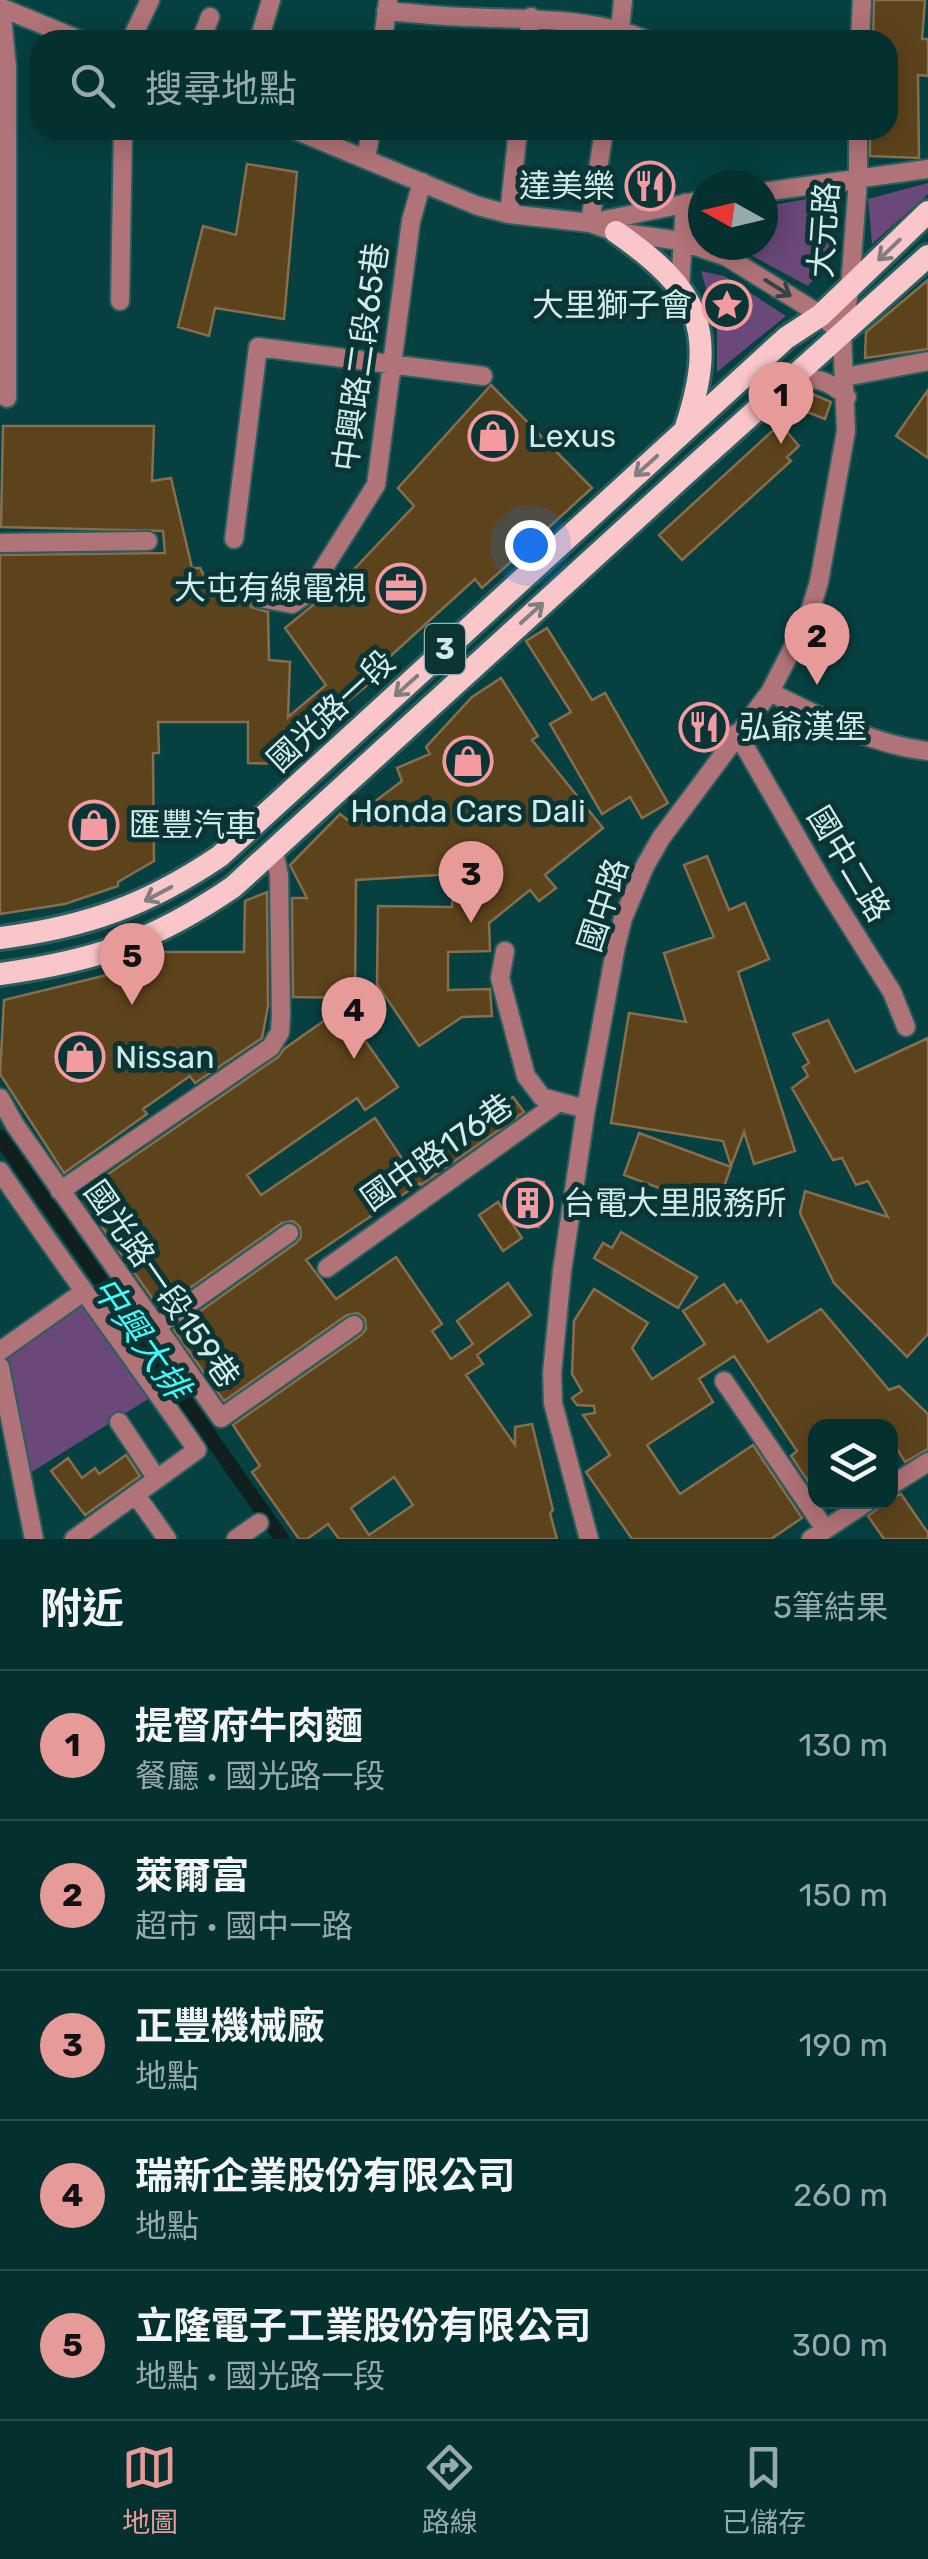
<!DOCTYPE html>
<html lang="zh-TW">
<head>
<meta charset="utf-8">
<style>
  :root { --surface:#043030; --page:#123c3c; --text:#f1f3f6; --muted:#97a9ab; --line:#254b4c; --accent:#e69b98 }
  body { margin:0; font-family:Rubik,"Noto Sans TC",sans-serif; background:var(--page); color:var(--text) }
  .controls { position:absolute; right:30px; bottom:30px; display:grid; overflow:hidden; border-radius:20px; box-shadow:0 5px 25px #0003 }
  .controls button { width:90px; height:90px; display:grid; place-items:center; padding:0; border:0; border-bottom:2px solid var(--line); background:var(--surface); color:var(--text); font:50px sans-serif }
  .compass { position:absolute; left:688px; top:170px; width:90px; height:90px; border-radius:50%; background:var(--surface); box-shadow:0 5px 25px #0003; rotate:278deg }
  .you { position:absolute; left:530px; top:545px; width:35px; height:35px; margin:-25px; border:8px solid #fff; border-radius:50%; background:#1a73e8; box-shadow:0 0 0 15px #1a73e833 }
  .badge { display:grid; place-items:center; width:65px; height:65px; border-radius:50%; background:var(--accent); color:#111; font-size:32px; font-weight:700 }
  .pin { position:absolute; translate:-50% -82px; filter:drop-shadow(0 2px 5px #0008) }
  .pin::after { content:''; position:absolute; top:52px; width:35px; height:30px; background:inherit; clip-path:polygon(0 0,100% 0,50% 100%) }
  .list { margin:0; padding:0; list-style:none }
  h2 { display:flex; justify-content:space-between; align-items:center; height:130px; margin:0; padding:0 40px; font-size:42px }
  h2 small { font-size:32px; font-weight:400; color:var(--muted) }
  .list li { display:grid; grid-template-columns:65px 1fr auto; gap:30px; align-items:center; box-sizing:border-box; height:150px; padding:0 40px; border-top:2px solid var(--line) }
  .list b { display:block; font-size:38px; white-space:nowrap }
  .list p { margin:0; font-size:32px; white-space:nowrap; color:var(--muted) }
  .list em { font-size:32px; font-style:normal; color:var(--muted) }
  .icon { flex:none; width:55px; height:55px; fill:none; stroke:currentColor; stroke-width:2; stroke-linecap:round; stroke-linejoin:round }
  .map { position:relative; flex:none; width:928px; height:1539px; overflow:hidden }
  .search { position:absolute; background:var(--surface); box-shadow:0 5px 25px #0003; left:30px; right:30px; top:30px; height:110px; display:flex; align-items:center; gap:25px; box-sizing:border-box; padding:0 35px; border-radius:30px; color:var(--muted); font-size:38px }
  .sheet { height:880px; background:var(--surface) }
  nav { display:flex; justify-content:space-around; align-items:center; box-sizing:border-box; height:140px; border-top:2px solid var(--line); background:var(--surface); font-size:28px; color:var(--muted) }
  nav a { display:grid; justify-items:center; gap:5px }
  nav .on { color:var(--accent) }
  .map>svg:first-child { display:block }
  .green { fill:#6a4879 }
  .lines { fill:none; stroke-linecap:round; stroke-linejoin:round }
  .canal { stroke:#0f201f; stroke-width:15 }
  .building { fill:#5d431c; stroke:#866e4e; stroke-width:2.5; fill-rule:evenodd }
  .minor-casing { stroke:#2b5f5f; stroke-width:22 }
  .major-casing { stroke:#2b5f5f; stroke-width:28 }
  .minor { stroke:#b07377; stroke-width:18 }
  .major { stroke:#f9c6c9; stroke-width:22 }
  .oneway { stroke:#827d7e }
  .oneway2 { stroke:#344445 }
  .labels { text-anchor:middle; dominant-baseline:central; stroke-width:10; stroke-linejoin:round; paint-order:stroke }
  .shield { fill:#0b3434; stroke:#96b4b4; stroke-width:2.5 }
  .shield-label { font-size:30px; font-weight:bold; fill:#d1ebeb }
  .poi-label { font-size:32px; fill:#d1ebeb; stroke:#0b3434; text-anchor:start }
  .street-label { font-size:32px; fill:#d1ebeb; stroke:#0b3434 }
  .water-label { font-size:35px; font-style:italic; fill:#44f8f9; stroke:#0b3434 }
</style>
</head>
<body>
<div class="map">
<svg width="928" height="1539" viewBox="0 0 928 1539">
  <rect width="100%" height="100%" fill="#064040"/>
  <path class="green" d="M 928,183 L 928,194 L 872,244 L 868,199 Z
    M 828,195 L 834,197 L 828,261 L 808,286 L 732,245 L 763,245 L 763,207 Z
    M 701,271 L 724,276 L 786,316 L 717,372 L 717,327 Z
    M 88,1306 L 153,1396 L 27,1475 L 7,1355 L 75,1308 Z"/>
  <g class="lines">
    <path class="canal" d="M 0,1137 L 282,1539"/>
  </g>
  <path class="building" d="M 874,0 L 925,0 L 922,39 L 928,39 L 928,76 L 918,75 L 919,158 L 870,156 L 870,130 L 888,130 L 888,40 L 873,40 Z
    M 247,164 L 297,172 L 284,319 L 215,308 L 209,336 L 178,327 L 203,226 L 236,235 Z
    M 928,280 L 928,349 L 865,358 L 866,332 Z
    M 491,385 L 592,488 L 482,588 L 475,579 L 373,672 L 377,677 L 330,716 L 334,720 L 297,753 L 288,755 L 287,764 L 248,763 L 248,722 L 158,722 L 159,753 L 153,753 L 154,861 L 118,882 L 118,886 L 65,904 L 0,914 L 0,555 L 165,553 L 163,531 L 1,527 L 3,426 L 154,426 L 152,481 L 171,478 L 192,568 L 200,568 L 207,581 L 251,589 L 248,597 L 251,607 L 268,612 L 269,660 L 290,662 L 288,717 L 326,685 L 285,628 L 318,601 L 321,604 L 414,506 L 398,488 Z
    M 928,390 L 928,458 L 896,436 Z
    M 808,392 L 831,402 L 825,419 L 797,408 Z
    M 780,424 L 799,446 L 787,457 L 791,461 L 682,560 L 659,535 Z
    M 547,628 L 592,700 L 605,693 L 668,803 L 642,818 L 630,797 L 602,814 L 550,724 L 571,712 L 526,641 Z
    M 501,678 L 538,736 L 532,740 L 603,828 L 545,875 L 556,888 L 539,901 L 530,890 L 489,923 L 490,951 L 448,952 L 448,990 L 490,989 L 492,1016 L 462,1017 L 419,1046 L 377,984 L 378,906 L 452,907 L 454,874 L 356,880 L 355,998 L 293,997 L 292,898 L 307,898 L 290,865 L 340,814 L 349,821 L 402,781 L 397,768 L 430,754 L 426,747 L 472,697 Z
    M 707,856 L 729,910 L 745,903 L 769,959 L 738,972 L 795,1151 L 754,1164 L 744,1132 L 731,1166 L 723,1141 L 611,1123 L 629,1013 L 686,1022 L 664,953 L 714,937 L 684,865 Z
    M 267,892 L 268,1006 L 262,1038 L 195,1083 L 190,1076 L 143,1109 L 147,1114 L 64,1173 L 0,1074 L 4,1000 L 111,974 L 163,952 L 244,952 L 245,901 Z
    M 342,1008 L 398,1087 L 365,1110 L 357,1098 L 247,1175 L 261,1195 L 375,1118 L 411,1172 L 513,1097 L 524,1112 L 421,1185 L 420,1183 L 306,1260 L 336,1299 L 396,1257 L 442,1324 L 432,1331 L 451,1359 L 473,1344 L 457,1321 L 508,1283 L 531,1315 L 477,1355 L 483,1364 L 466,1375 L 515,1445 L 515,1427 L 532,1424 L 553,1510 L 550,1513 L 557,1539 L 339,1539 L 328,1524 L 307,1539 L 299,1539 L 252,1472 L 260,1466 L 233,1425 L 361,1335 L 366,1329 L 365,1319 L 358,1313 L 347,1315 L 224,1401 L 174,1330 L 296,1243 L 301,1237 L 300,1227 L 293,1221 L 282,1223 L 160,1309 L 79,1194 L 278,1057 L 284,1049 ZM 394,1477 L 413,1505 L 369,1535 L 351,1508 Z
    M 828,1020 L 855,1072 L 928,1038 L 928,1334 L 907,1357 L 834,1283 L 800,1213 L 805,1191 L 888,1217 L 868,1181 L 856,1185 L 842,1158 L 833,1160 L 792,1088 L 808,1076 L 803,1067 L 809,1063 L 793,1034 Z
    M 639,1133 L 731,1167 L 716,1209 L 624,1175 Z
    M 517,1179 L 544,1182 L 539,1227 L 513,1224 Z
    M 498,1202 L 522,1238 L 503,1251 L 479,1215 Z
    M 621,1232 L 697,1277 L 678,1308 L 594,1258 L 603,1243 L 612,1248 Z
    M 724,1284 L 737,1303 L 741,1300 L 768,1342 L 821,1309 L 889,1390 L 899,1386 L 928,1414 L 928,1449 L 905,1462 L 890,1437 L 890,1426 L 816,1426 L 816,1493 L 791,1456 L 797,1451 L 734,1356 L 699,1379 L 713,1402 L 647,1445 L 680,1494 L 753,1445 L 802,1518 L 771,1539 L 632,1539 L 586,1472 L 610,1455 L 583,1415 L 595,1413 L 594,1406 L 577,1405 L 572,1398 L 582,1391 L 572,1374 L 574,1321 L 594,1289 L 648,1323 L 632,1348 L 652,1379 L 705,1344 L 683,1311 Z
    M 126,1455 L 140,1476 L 85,1515 L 51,1471 L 68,1458 L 82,1478 L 95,1468 L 99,1474 Z
    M 901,1494 L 928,1533 L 928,1539 L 884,1539 L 868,1516 L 878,1508 L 879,1502 L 890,1502 L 890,1498 Z"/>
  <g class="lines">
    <g class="minor-casing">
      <path id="minor" d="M 0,7 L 80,40
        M 1,7 L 7,67 L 7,398
        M 386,11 C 412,13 438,16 464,17 C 526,20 588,16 647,40
        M 131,40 L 150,0
        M 201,40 L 210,17
        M 259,40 L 271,0
        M 383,40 L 388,1
        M 528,40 L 531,17
        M 619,40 L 623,0
        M 860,40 L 862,0
        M 295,130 L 478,206 L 509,214 L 590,223 L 616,232 L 681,241 L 727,257 L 821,315 L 842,334
        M 366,159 L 371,130
        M 763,192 L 928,169
        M 509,214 L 518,130
        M 590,223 L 703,200
        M 590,223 L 604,130
        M 680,288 L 685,203
        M 120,301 L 123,130
        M 845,377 L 928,361
        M 789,382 C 813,375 829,380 847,397
        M 234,539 L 258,347 L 483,376
        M 0,543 L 148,541
        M 260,598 L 292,604 L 308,593 L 376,485 L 411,221 L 422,182
        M 770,692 C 820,717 873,745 928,751
        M 737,733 L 824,884 L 892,992 L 906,1027
        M 505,951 L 500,978 L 526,1076 L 542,1097 L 559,1102
        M 0,1098 L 15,1125 L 221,1418 L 354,1325
        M 0,1171 C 64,1266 132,1356 197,1450 L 74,1539
        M 60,1191 L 271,1047 L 280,1032 L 281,1014 L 279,875 L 274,851
        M 327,1268 L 559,1102 L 586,1109
        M 156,1327 L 289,1233
        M 0,1351 L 82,1293
        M 0,1367 L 34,1539
        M 724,1381 L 825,1529
        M 119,1422 L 157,1479
        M 890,1486 L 928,1462
        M 136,1495 L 167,1539
        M 236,1539 L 259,1523
        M 589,1539 L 553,1403 L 552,1373 L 562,1271 L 586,1109 L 616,946 L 623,918 L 645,866 L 661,838 L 770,692 L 808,618 L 819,582 L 846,431 L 842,334 L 850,287 L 858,180 L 858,130
        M 811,1539 L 867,1502"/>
    </g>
    <g class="major-casing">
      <path id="major" d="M 616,232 C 699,290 718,329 686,427
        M 0,938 C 86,927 148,905 220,856 L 786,338 L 821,315 L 928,212
        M 0,974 C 95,961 154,941 233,887 L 682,477 L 928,256"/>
    </g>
    <use href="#minor" class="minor"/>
    <use href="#major" class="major"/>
  </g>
  <defs><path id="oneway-shaft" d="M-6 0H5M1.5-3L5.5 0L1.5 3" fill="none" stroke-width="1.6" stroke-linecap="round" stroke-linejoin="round" transform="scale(2.5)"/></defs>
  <g class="oneway">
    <use href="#oneway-shaft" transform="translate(889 250) rotate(136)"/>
    <use href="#oneway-shaft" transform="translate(646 466) rotate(138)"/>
    <use href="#oneway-shaft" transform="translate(532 613) rotate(-42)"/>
    <use href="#oneway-shaft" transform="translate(406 686) rotate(138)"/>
    <use href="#oneway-shaft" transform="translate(158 894) rotate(152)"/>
  </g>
  <use class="oneway2" href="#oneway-shaft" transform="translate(778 288) rotate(32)"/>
  <defs>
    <g id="restaurant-ring" transform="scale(2.5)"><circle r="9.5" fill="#0b3434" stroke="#f49aa1" stroke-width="1.5"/><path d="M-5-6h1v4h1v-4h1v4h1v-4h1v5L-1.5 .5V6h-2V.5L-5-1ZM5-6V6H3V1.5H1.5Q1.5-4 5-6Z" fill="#f49aa1"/></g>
    <g id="sight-ring" transform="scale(2.5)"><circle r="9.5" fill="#0b3434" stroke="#f49aa1" stroke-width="1.5"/><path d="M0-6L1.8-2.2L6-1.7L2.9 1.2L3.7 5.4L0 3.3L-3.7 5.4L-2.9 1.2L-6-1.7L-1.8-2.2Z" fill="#f49aa1"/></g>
    <g id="shop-ring" transform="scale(2.5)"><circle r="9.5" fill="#0b3434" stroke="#f49aa1" stroke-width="1.5"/><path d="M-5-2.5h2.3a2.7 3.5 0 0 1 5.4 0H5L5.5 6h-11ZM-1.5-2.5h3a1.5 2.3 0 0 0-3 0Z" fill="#f49aa1"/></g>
    <g id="office-ring" transform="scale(2.5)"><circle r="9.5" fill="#0b3434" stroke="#f49aa1" stroke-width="1.5"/><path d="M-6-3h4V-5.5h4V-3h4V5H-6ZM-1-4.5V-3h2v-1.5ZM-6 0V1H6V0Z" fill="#f49aa1"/></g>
    <g id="building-ring" transform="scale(2.5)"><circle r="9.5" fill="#0b3434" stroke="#f49aa1" stroke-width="1.5"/><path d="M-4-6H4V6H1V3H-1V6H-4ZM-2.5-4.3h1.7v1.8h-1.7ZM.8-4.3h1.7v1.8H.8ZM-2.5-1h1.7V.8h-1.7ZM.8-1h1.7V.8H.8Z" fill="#f49aa1"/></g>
  </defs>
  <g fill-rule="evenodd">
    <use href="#restaurant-ring" x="650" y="186"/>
    <use href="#sight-ring" x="727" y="305"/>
    <use href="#shop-ring" x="493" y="436"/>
    <use href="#office-ring" x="401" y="588"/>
    <use href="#restaurant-ring" x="704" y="727"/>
    <use href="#shop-ring" x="468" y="761"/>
    <use href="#shop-ring" x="94" y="825"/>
    <use href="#shop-ring" x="80" y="1057"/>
    <use href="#building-ring" x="528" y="1203"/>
  </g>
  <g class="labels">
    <rect class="shield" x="425" y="624" width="40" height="50" rx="8"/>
    <g class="shield-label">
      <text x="445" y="649">3</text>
    </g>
    <g class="poi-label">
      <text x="615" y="186" text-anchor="end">達美樂</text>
      <text x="692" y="305" text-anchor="end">大里獅子會</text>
      <text x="528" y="436">Lexus</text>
      <text x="366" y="588" text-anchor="end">大屯有線電視</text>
      <text x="739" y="727">弘爺漢堡</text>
      <text x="468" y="811" text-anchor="middle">Honda Cars Dali</text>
      <text x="129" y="825">匯豐汽車</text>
      <text x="115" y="1057">Nissan</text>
      <text x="563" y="1203">台電大里服務所</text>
    </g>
    <g class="street-label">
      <text transform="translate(824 230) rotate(-86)">大元路</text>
      <text transform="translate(361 357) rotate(-82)">中興路二段65巷</text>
      <text transform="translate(331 711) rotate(-43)">國光路一段</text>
      <text transform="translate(849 864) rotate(59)">國中二路</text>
      <text transform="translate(603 905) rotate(-72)">國中路</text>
      <text transform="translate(437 1152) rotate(-35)">國中路176巷</text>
      <text transform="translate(162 1284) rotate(55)">國光路一段159巷</text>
    </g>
    <g class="water-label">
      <text transform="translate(141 1338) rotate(55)">中興大排</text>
    </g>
  </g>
</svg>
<div class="controls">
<button><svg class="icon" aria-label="layers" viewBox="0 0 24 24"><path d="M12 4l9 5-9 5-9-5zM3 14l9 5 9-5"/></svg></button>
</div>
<svg class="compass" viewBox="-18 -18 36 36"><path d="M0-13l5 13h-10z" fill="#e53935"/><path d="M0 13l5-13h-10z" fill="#97a9ab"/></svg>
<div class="you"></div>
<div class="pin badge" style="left:781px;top:444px">1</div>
<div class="pin badge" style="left:817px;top:685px">2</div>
<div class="pin badge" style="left:471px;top:923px">3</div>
<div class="pin badge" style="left:354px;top:1059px">4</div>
<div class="pin badge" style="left:132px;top:1005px">5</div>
<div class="search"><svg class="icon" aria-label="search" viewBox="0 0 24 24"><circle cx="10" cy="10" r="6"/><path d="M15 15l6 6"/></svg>搜尋地點</div>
</div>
<section class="sheet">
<h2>附近<small>5筆結果</small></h2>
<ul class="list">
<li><span class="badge">1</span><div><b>提督府牛肉麵</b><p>餐廳 · 國光路一段</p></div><em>130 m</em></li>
<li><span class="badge">2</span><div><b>萊爾富</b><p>超市 · 國中一路</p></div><em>150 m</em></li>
<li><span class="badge">3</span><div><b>正豐機械廠</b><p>地點</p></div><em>190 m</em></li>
<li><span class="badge">4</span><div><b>瑞新企業股份有限公司</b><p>地點</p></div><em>260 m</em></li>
<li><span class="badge">5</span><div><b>立隆電子工業股份有限公司</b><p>地點 · 國光路一段</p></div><em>300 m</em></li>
</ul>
</section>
<nav>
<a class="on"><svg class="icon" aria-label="map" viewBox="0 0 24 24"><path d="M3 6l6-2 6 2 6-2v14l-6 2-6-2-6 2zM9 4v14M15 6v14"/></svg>地圖</a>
<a><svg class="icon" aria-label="directions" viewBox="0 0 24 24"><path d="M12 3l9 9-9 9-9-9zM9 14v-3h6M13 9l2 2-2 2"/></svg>路線</a>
<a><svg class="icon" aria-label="saved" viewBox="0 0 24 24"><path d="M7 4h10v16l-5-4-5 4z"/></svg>已儲存</a>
</nav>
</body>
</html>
